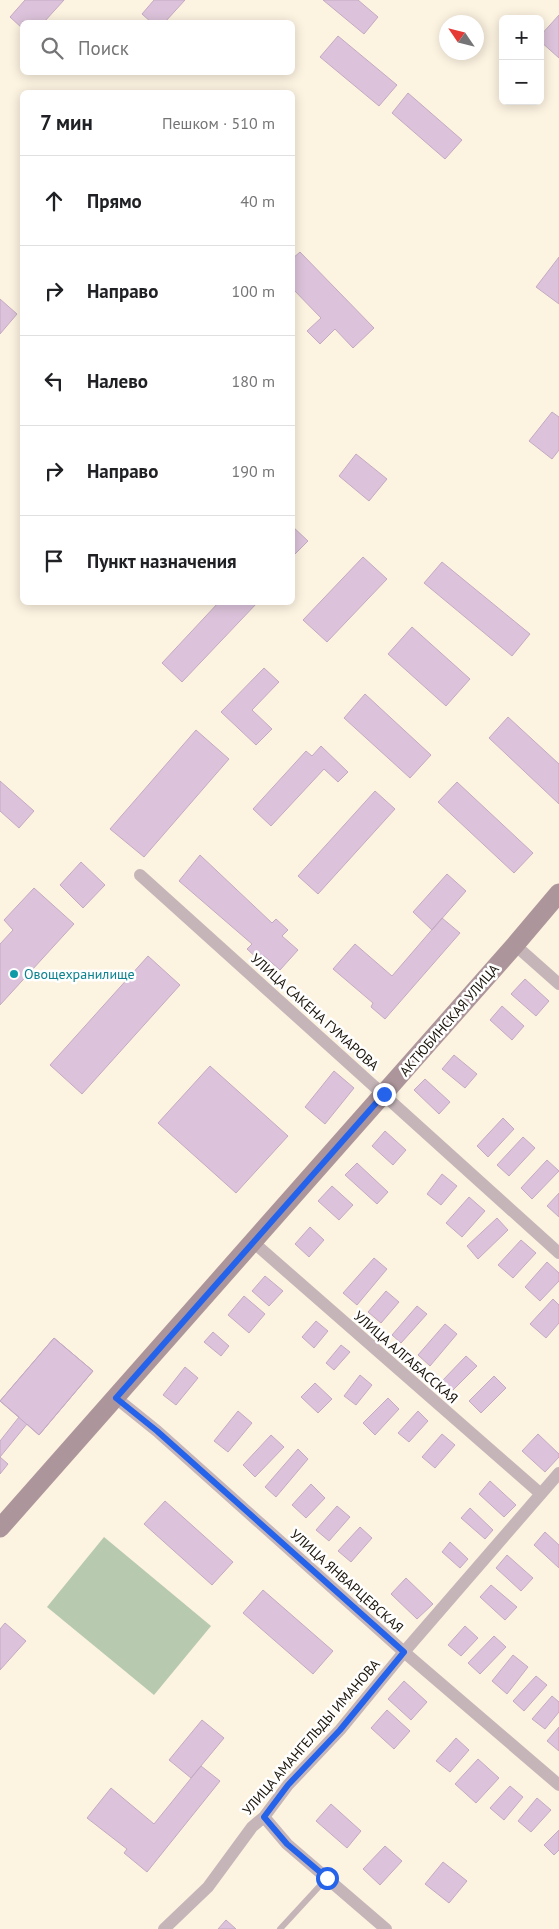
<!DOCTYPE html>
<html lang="ru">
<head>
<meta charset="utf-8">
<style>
  :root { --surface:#fff; --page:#f6f6f6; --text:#202124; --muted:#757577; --line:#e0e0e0 }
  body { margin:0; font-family:"PT Sans",sans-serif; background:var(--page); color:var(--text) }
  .controls { position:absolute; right:15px; top:15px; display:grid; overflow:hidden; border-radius:8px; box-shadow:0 2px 12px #0003 }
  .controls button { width:45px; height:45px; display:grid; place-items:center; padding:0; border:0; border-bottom:1px solid var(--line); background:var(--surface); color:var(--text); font:25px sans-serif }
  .compass { position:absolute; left:439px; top:15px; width:45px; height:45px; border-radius:50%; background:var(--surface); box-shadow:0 2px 12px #0003; rotate:305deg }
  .stop { position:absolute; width:15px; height:15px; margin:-11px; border:4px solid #2563eb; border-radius:50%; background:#fff }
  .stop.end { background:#2563eb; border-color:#fff; box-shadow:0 1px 5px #0008 }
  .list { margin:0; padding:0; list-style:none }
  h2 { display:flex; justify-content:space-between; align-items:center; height:65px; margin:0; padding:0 20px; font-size:21px }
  h2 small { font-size:16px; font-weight:400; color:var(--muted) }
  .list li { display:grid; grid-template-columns:32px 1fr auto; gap:15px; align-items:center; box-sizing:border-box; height:90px; padding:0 20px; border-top:1px solid var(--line) }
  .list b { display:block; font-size:19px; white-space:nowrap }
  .list em { font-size:16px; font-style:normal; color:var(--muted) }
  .icon { flex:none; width:28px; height:28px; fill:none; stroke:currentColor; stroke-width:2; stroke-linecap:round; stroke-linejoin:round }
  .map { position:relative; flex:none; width:559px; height:1929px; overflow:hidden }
  .search { position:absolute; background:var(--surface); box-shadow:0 2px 12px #0003; left:20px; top:20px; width:275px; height:55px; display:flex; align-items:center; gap:12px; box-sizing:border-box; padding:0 18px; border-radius:8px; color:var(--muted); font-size:19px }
  .panel { position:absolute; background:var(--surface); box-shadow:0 2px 12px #0003; left:20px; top:90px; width:275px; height:515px; border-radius:8px }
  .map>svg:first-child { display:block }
  .green { fill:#b7cab0 }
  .building { fill:#dcc3db; stroke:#c3aac2 }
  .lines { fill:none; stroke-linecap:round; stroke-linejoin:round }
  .lane { stroke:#c5b5b8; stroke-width:6 }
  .street { stroke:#c5b5b8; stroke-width:12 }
  .secondary { stroke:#ad969b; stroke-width:19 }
  .route { stroke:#2563eb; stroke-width:6 }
  .culture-dot { fill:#0f9aa8; stroke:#fff; stroke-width:2 }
  .labels { text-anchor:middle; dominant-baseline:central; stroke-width:5; stroke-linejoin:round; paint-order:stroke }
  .culture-label { font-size:14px; fill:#0d838f; stroke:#fff; text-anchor:start }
  .street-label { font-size:14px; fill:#1a140a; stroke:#fff }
</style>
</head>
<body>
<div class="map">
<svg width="559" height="1929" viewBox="0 0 559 1929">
  <rect width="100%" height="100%" fill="#fdf3e1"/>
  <path class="green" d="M 104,1537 L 211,1626 L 154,1695 L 47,1607 Z"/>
  <path class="building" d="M 25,0 L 64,0 L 44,22 L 22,22 L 22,28 L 10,17 Z
    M 154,0 L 185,0 L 165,22 L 151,22 L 142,14 Z
    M 323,0 L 358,0 L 378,17 L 364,34 Z
    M 559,15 L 559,58 L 540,41 L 540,36 Z
    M 338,36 L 397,85 L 379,106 L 320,57 Z
    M 408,93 L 462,140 L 445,159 L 392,113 Z
    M 300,252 L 374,328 L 353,348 L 335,329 L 320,344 L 307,331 L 321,318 L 292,288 L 292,259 Z
    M 559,257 L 559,304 L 536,287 Z
    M 0,299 L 17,314 L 0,334 Z
    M 552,412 L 559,417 L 559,450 L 552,459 L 529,441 Z
    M 356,454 L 387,479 L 369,501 L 339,476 Z
    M 292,526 L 308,541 L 292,557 Z
    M 363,557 L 387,579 L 327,642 L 303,620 Z
    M 442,562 L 530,634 L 512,656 L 424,583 Z
    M 219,602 L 258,602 L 182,682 L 162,663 Z
    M 412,627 L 470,679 L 446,706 L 388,654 Z
    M 264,668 L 279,682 L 252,710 L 272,729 L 256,745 L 221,712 Z
    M 365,694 L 431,755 L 410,778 L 344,718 Z
    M 508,717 L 559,764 L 559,804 L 489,738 Z
    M 196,730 L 229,759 L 144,857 L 110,829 Z
    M 321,746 L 348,772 L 338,782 L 324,769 L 271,826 L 253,809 L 306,751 L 312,756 Z
    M 0,781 L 34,811 L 19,828 L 0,811 Z
    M 457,782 L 533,853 L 514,873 L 438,802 Z
    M 375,791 L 395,809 L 318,894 L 298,876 Z
    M 200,855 L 272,923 L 276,919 L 288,930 L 282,936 L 298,950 L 280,970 L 263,955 L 259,960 L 247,949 L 252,944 L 179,881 Z
    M 81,862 L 105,885 L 83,908 L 60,885 Z
    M 447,874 L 466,891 L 432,930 L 413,912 Z
    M 34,888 L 74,924 L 0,1005 L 0,944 L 13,930 L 4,920 Z
    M 442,918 L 460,933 L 385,1019 L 371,1007 L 373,1003 L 333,969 L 355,944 L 392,976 Z
    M 148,956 L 180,985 L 82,1094 L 50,1065 Z
    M 525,979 L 549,1001 L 536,1016 L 511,994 Z
    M 502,1006 L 524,1026 L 512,1040 L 490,1020 Z
    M 454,1055 L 477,1074 L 465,1088 L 442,1069 Z
    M 210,1066 L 288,1136 L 236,1193 L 158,1123 Z
    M 334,1071 L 354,1088 L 325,1124 L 305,1107 Z
    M 425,1079 L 450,1102 L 439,1114 L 414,1090 Z
    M 503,1118 L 514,1129 L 488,1157 L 477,1146 Z
    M 385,1131 L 406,1150 L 393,1165 L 372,1146 Z
    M 523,1137 L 535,1148 L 509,1176 L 497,1165 Z
    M 547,1160 L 559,1171 L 532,1199 L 521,1188 Z
    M 357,1163 L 388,1192 L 377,1204 L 345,1175 Z
    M 442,1174 L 457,1186 L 441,1205 L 427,1194 Z
    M 332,1186 L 353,1205 L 339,1220 L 318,1201 Z
    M 559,1193 L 559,1217 L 547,1206 Z
    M 469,1197 L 485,1211 L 462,1237 L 446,1223 Z
    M 497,1218 L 508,1230 L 478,1259 L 467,1246 Z
    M 310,1227 L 324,1240 L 309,1257 L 295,1244 Z
    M 521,1240 L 536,1253 L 513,1278 L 498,1265 Z
    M 374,1258 L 387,1269 L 357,1305 L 343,1293 Z
    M 547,1262 L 559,1273 L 559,1281 L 540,1301 L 525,1287 Z
    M 265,1276 L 283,1291 L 269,1306 L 252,1291 Z
    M 386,1291 L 399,1302 L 381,1323 L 368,1312 Z
    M 244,1296 L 265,1314 L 249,1333 L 228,1315 Z
    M 553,1299 L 559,1305 L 559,1323 L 546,1338 L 530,1324 Z
    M 417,1306 L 427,1314 L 401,1343 L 392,1335 Z
    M 316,1321 L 328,1331 L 314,1348 L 302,1337 Z
    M 445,1324 L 457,1334 L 430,1366 L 418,1355 Z
    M 213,1332 L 229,1346 L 221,1356 L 204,1342 Z
    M 54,1338 L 93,1371 L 39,1435 L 27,1424 L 0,1457 L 8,1464 L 0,1474 L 0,1441 L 19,1417 L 0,1401 Z
    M 54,1338 L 93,1371 L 39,1435 L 0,1401 Z
    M 341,1345 L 350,1352 L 334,1370 L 326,1363 Z
    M 466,1356 L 477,1366 L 453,1390 L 443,1380 Z
    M 185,1367 L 198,1378 L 176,1405 L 163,1395 Z
    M 360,1375 L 372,1385 L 356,1405 L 344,1396 Z
    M 494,1376 L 506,1388 L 481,1413 L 469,1401 Z
    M 315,1383 L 332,1399 L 318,1413 L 301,1397 Z
    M 388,1398 L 399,1409 L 375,1435 L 363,1423 Z
    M 238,1411 L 252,1423 L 228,1452 L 214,1441 Z
    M 418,1411 L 428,1421 L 409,1442 L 398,1433 Z
    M 442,1434 L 455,1445 L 435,1468 L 422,1457 Z
    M 538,1434 L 559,1454 L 559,1457 L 545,1472 L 522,1451 Z
    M 271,1435 L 284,1447 L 255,1477 L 243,1465 Z
    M 298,1449 L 308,1459 L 276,1497 L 265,1487 Z
    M 490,1481 L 516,1505 L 504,1517 L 479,1494 Z
    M 311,1484 L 325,1498 L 306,1518 L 292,1505 Z
    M 165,1501 L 233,1562 L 212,1585 L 144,1524 Z
    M 337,1506 L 350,1517 L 329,1541 L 316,1530 Z
    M 470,1508 L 493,1530 L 485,1539 L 461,1518 Z
    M 360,1527 L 372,1538 L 351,1562 L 338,1551 Z
    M 545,1532 L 559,1545 L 559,1568 L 534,1545 Z
    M 450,1542 L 468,1559 L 460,1568 L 442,1552 Z
    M 507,1555 L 533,1578 L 521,1591 L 496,1568 Z
    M 406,1578 L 433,1604 L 417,1619 L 391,1594 Z
    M 491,1585 L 517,1607 L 505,1620 L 480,1597 Z
    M 263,1590 L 333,1651 L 313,1674 L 243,1613 Z
    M 5,1623 L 26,1641 L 0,1670 L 0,1629 Z
    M 465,1626 L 478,1638 L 461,1656 L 448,1645 Z
    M 494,1636 L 506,1647 L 480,1674 L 468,1663 Z
    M 513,1655 L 528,1667 L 507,1694 L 492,1681 Z
    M 536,1676 L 547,1685 L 524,1711 L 513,1701 Z
    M 404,1681 L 427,1702 L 411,1720 L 388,1699 Z
    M 552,1696 L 559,1702 L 559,1712 L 545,1729 L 532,1719 Z
    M 387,1710 L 410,1731 L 394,1749 L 371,1728 Z
    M 202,1720 L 224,1738 L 191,1778 L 169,1760 Z
    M 559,1727 L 559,1751 L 547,1741 Z
    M 456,1738 L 469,1750 L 450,1772 L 436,1761 Z
    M 478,1759 L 499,1778 L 476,1803 L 455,1784 Z
    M 201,1766 L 220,1781 L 147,1872 L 124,1853 L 127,1849 L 87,1818 L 111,1788 L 154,1824 Z
    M 510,1786 L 523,1797 L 504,1820 L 490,1808 Z
    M 537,1798 L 551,1810 L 531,1832 L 518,1821 Z
    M 331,1804 L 361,1831 L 347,1848 L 316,1821 Z
    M 559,1830 L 559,1850 L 554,1855 L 544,1845 Z
    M 385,1846 L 402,1861 L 380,1885 L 363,1869 Z
    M 443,1862 L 467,1881 L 449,1903 L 425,1884 Z
    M 226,1920 L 236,1929 L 218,1929 Z"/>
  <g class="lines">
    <path class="lane" d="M 280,1929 L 327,1878"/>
    <path class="street" d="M 140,875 L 559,1253
      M 515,945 L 559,984
      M 253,1242 L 541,1494
      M 116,1398 L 157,1431 L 404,1652 L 559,1785
      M 264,1817 L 287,1844 L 386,1929
      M 164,1929 L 208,1887 L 252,1827 L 264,1817 L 288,1785 L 340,1730 L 404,1652 L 559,1473"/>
    <path class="secondary" d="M 0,1528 L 515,945 L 559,893"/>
  </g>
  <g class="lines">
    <path class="route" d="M 327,1878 L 287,1844 L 264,1817 L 288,1785 L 340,1730 L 404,1652 L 157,1431 L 116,1398 L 384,1094"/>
  </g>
  <circle class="culture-dot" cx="14" cy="974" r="5"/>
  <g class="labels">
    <g class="culture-label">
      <text x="24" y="974">Овощехранилище</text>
    </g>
    <g class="street-label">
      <text transform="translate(315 1012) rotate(42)">УЛИЦА САКЕНА ГУМАРОВА</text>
      <text transform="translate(449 1020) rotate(-49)">АКТЮБИНСКАЯ УЛИЦА</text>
      <text transform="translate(406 1357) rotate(41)">УЛИЦА АЛГАБАССКАЯ</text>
      <text transform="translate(347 1581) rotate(42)">УЛИЦА ЯНВАРЦЕВСКАЯ</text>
      <text transform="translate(311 1737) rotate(-49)">УЛИЦА АМАНГЕЛЬДЫ ИМАНОВА</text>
    </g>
  </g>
</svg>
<div class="controls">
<button>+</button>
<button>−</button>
</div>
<svg class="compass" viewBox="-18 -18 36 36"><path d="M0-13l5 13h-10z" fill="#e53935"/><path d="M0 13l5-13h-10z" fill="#757577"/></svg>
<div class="stop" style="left:327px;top:1878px"></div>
<div class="stop end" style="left:384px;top:1094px"></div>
<div class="search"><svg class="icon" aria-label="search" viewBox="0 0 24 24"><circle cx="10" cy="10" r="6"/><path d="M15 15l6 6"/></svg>Поиск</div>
<section class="panel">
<h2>7 мин<small>Пешком · 510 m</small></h2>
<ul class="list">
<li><svg class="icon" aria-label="ahead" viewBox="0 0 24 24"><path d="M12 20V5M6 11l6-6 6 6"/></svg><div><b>Прямо</b></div><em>40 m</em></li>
<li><svg class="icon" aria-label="right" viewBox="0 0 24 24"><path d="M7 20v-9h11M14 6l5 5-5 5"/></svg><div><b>Направо</b></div><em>100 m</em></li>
<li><svg class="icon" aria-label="left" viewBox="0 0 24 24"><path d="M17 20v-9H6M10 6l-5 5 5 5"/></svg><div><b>Налево</b></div><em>180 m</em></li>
<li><svg class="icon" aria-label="right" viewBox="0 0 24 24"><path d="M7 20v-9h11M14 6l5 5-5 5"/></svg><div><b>Направо</b></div><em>190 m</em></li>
<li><svg class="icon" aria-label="arrive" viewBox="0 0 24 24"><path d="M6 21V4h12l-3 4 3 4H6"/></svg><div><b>Пункт назначения</b></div></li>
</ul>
</section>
</div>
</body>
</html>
